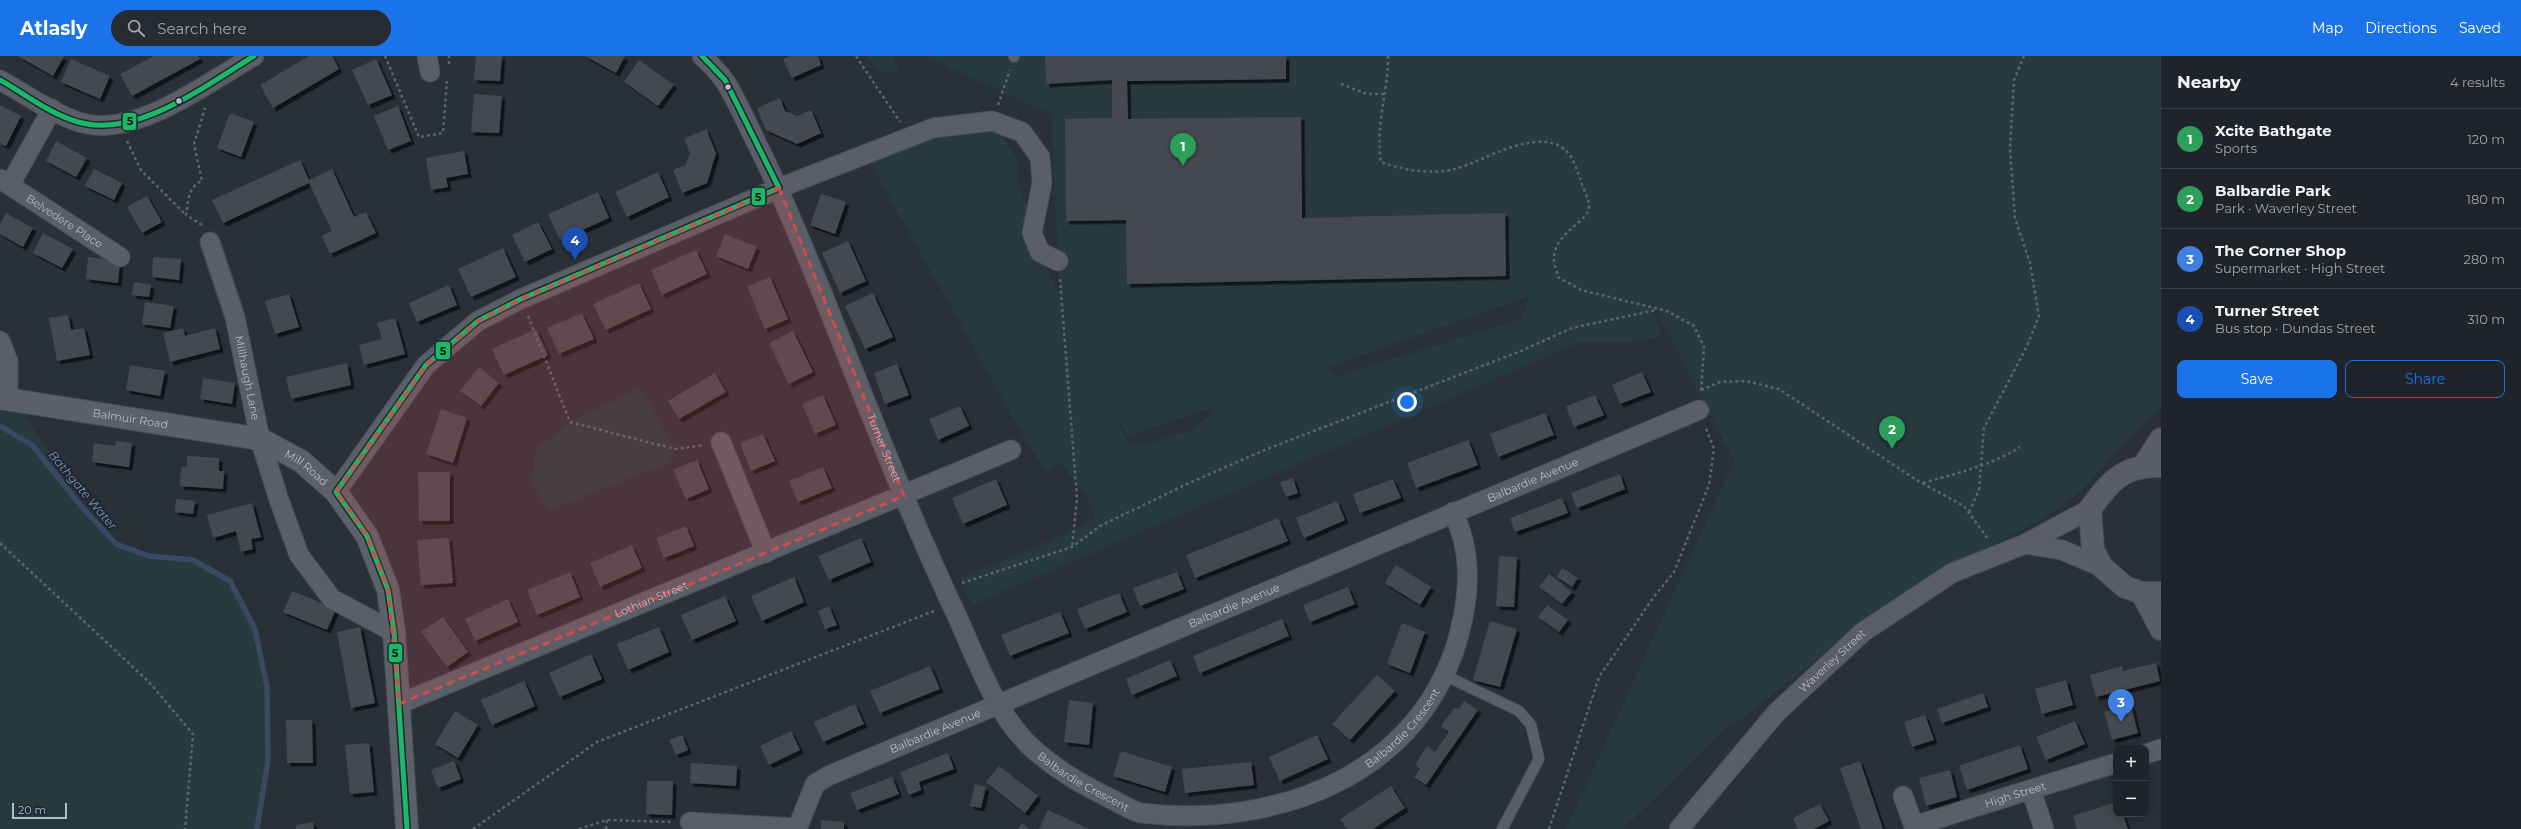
<!DOCTYPE html>
<html lang="en">
<head>
<meta charset="utf-8">
<style>
  :root { --surface:#20242a; --page:#282c32; --text:#f1f3f6; --muted:#a2a4a8; --line:#3d4147; --accent:#1a73e8 }
  body { margin:0; font-family:Montserrat,sans-serif; background:var(--page); color:var(--text) }
  .controls { position:absolute; right:12px; bottom:12px; display:grid; overflow:hidden; border-radius:8px; box-shadow:0 2px 10px #0003 }
  .controls button { width:36px; height:36px; display:grid; place-items:center; padding:0; border:0; border-bottom:1px solid var(--line); background:var(--surface); color:var(--text); font:20px sans-serif }
  .scale { position:absolute; left:12px; bottom:10px; width:55px; box-sizing:border-box; padding-left:4px; border:2px solid #b4bcc9; border-top:0; font-size:11px; line-height:14px; white-space:nowrap; color:#b4bcc9; -webkit-text-stroke:3px #1d2633; paint-order:stroke }
  .you { position:absolute; left:1407px; top:346px; width:14px; height:14px; margin:-10px; border:3px solid #fff; border-radius:50%; background:#1a73e8; box-shadow:0 0 0 6px #1a73e833 }
  .badge { display:grid; place-items:center; width:26px; height:26px; border-radius:50%; background:var(--accent); color:#fff; font-size:13px; font-weight:700 }
  .pin { position:absolute; translate:-50% -33px; filter:drop-shadow(0 1px 2px #0008) }
  .pin::after { content:''; position:absolute; top:21px; width:14px; height:12px; background:inherit; clip-path:polygon(0 0,100% 0,50% 100%) }
  .list { margin:0; padding:0; list-style:none }
  h2 { display:flex; justify-content:space-between; align-items:center; height:52px; margin:0; padding:0 16px; font-size:17px }
  h2 small { font-size:13px; font-weight:400; color:var(--muted) }
  .list li { display:grid; grid-template-columns:26px 1fr auto; gap:12px; align-items:center; box-sizing:border-box; height:60px; padding:0 16px; border-top:1px solid var(--line) }
  .list b { display:block; font-size:15px; white-space:nowrap }
  .list p { margin:0; font-size:13px; white-space:nowrap; color:var(--muted) }
  .list em { font-size:13px; font-style:normal; color:var(--muted) }
  .actions { display:flex; gap:8px; padding:12px 16px }
  .actions a { flex:1; padding:9px 0; border:1px solid var(--accent); border-radius:8px; text-align:center; font-size:14px; color:var(--accent) }
  .actions .main { background:var(--accent); color:#fff }
  .icon { flex:none; width:22px; height:22px; fill:none; stroke:currentColor; stroke-width:2; stroke-linecap:round; stroke-linejoin:round }
  .map { position:relative; flex:none; width:2161px; height:773px; overflow:hidden }
  header { display:flex; align-items:center; gap:24px; box-sizing:border-box; height:56px; padding:0 20px; background:var(--accent); color:#fff }
  header strong { font-size:19px }
  nav { display:flex; gap:22px; margin-inline-start:auto; font-size:14px }
  .search { width:280px; height:36px; background:var(--page); display:flex; align-items:center; gap:10px; box-sizing:border-box; padding:0 14px; border-radius:22px; color:var(--muted); font-size:15px }
  main { display:flex }
  aside { flex:1; background:var(--surface) }
  .map>svg:first-child { display:block }
  .green { fill:#273a3e; fill-rule:evenodd }
  .lines { fill:none; stroke-linecap:round; stroke-linejoin:round }
  .stream { stroke:#384963; stroke-width:5.5 }
  .building { fill:#444950; filter:url(#shadow) }
  .lane-casing { stroke:#484c53; stroke-width:12 }
  .street-casing { stroke:#484c53; stroke-width:21 }
  .secondary-casing { stroke:#484c53; stroke-width:24 }
  .primary-casing { stroke:#484c55; stroke-width:24 }
  .path { stroke:#5d636a; stroke-width:2.5; stroke-dasharray:3 3; stroke-linecap:butt }
  .lane { stroke:#5a5e66; stroke-width:10 }
  .street { stroke:#5a5e66; stroke-width:19 }
  .secondary { stroke:#595d64; stroke-width:22 }
  .primary { stroke:#5c6168; stroke-width:22 }
  .bus-1-casing { stroke:#1d2633; stroke-width:8 }
  .bus-1 { stroke:#1ab867; stroke-width:5 }
  .marked { fill:#ce4d50; fill-opacity:0.2; stroke:#ce4d50; stroke-width:3; stroke-dasharray:8 5; stroke-linejoin:round }
  .bus-dot { fill:#b4bcc9; stroke:#1d2633; stroke-width:1.5 }
  .labels { text-anchor:middle; dominant-baseline:central; stroke-width:4; stroke-linejoin:round; paint-order:stroke }
  .street-label { font-size:11px; fill:#b4bcc9; stroke:#1d2633 }
  .water-label { font-size:12px; font-style:italic; fill:#7c92b1; stroke:#1d2633 }
  .line-badge { stroke:#1d2633; stroke-width:1.5 }
  .pale-badge-label { font-size:11px; text-anchor:middle; font-weight:bold; fill:#111 }
</style>
</head>
<body>
<header>
<strong>Atlasly</strong>
<div class="search"><svg class="icon" aria-label="search" viewBox="0 0 24 24"><circle cx="10" cy="10" r="6"/><path d="M15 15l6 6"/></svg>Search here</div>
<nav><a>Map</a><a>Directions</a><a>Saved</a></nav>
</header>
<main>
<div class="map">
<svg width="2161" height="773" viewBox="0 0 2161 773">
  <defs>
    <filter id="shadow"><feDropShadow dx="3.5" dy="3.5" stdDeviation="0" flood-color="#0009"/></filter>
  </defs>
  <rect width="100%" height="100%" fill="#2a3038"/>
  <path class="green" d="M 866,0 L 892,0 L 900,17 L 880,15 Z
    M 925,0 L 2161,0 L 2161,353 L 2123,388 L 2081,436 L 2043,463 L 1940,516 L 1858,570 L 1733,670 L 1732,666 L 1623,773 L 1566,773 L 1734,405 L 1651,244 L 1661,280 L 1633,286 L 1581,286 L 972,549 L 960,521 L 1040,489 L 1095,462 L 1085,438 L 1060,406 L 1045,415 L 1022,378 L 868,103 L 915,83 L 998,73 L 1017,103 L 1018,129 L 1028,151 L 1031,183 L 1060,239 L 1051,58 ZM 1529,240 L 1521,263 L 1338,320 L 1325,312 ZM 1210,352 L 1213,357 L 1191,374 L 1145,389 L 1128,386 L 1117,363 L 1128,380 Z
    M 640,332 L 675,393 L 668,407 L 549,454 L 532,426 L 536,394 L 570,366 Z
    M 0,356 L 24,357 L 82,451 L 116,488 L 149,500 L 193,504 L 230,525 L 255,573 L 267,631 L 268,704 L 257,773 L 0,773 Z"/>
  <g class="lines">
    <path class="stream" d="M 0,370 L 32,389 L 82,451 L 116,488 L 149,500 L 193,504 L 230,525 L 255,573 L 267,631 L 268,704 L 257,773"/>
  </g>
  <path class="building" d="M 18,0 L 64,0 L 53,20 Z
    M 154,0 L 198,0 L 200,3 L 132,40 L 120,18 Z
    M 309,0 L 332,0 L 339,13 L 273,52 L 260,29 Z
    M 476,0 L 502,0 L 500,25 L 474,24 Z
    M 585,0 L 625,0 L 616,17 Z
    M 790,0 L 818,0 L 821,9 L 792,22 L 783,3 Z
    M 1045,0 L 1286,0 L 1286,23 L 1127,25 L 1128,63 L 1301,61 L 1302,162 L 1505,157 L 1506,220 L 1127,228 L 1126,164 L 1066,165 L 1065,63 L 1112,62 L 1112,24 L 1046,28 Z
    M 71,3 L 110,20 L 100,43 L 61,26 Z
    M 376,3 L 392,39 L 368,49 L 352,14 Z
    M 639,4 L 674,29 L 658,50 L 624,26 Z
    M 474,38 L 502,40 L 499,77 L 471,76 Z
    M 780,42 L 785,55 L 797,60 L 811,54 L 821,77 L 797,88 L 766,74 L 757,52 Z
    M 0,49 L 21,60 L 6,90 L 0,87 Z
    M 398,50 L 411,85 L 388,94 L 374,60 Z
    M 230,57 L 254,66 L 241,101 L 217,92 Z
    M 706,73 L 716,97 L 707,127 L 682,137 L 673,114 L 685,109 L 690,97 L 684,83 Z
    M 56,85 L 87,102 L 76,121 L 46,105 Z
    M 464,95 L 468,118 L 446,122 L 448,131 L 431,134 L 426,102 Z
    M 300,104 L 309,124 L 332,113 L 354,161 L 366,156 L 376,177 L 330,198 L 322,180 L 332,175 L 309,127 L 223,167 L 212,144 Z
    M 94,113 L 122,127 L 114,144 L 85,130 Z
    M 658,116 L 669,141 L 627,161 L 615,136 Z
    M 598,136 L 609,162 L 560,184 L 548,158 Z
    M 821,138 L 846,146 L 835,178 L 810,169 Z
    M 147,140 L 162,166 L 142,177 L 127,151 Z
    M 6,157 L 33,172 L 23,191 L 0,178 L 0,168 Z
    M 538,166 L 552,193 L 525,206 L 512,179 Z
    M 43,177 L 73,193 L 62,212 L 33,197 Z
    M 725,178 L 757,191 L 748,213 L 716,200 Z
    M 848,185 L 866,225 L 840,237 L 822,197 Z
    M 503,192 L 516,221 L 471,241 L 458,213 Z
    M 696,194 L 707,218 L 662,239 L 651,214 Z
    M 88,201 L 120,205 L 118,227 L 86,223 Z
    M 153,201 L 181,203 L 179,224 L 152,221 Z
    M 770,221 L 788,263 L 765,273 L 747,231 Z
    M 134,226 L 151,229 L 149,241 L 132,239 Z
    M 639,227 L 651,253 L 606,274 L 593,248 Z
    M 449,229 L 457,249 L 417,266 L 409,247 Z
    M 873,237 L 893,281 L 865,293 L 845,250 Z
    M 289,238 L 299,271 L 275,278 L 265,245 Z
    M 145,246 L 174,250 L 170,272 L 142,268 Z
    M 582,257 L 594,283 L 559,298 L 547,272 Z
    M 68,259 L 71,274 L 84,272 L 90,299 L 57,305 L 49,262 Z
    M 395,262 L 405,298 L 364,309 L 359,289 L 382,283 L 377,267 Z
    M 183,272 L 185,280 L 215,272 L 220,293 L 170,306 L 163,277 Z
    M 536,273 L 548,299 L 504,319 L 492,293 Z
    M 793,275 L 813,316 L 789,328 L 769,287 Z
    M 347,307 L 351,329 L 291,343 L 286,321 Z
    M 897,308 L 909,339 L 885,348 L 874,317 Z
    M 130,309 L 165,315 L 160,340 L 126,334 Z
    M 479,311 L 499,327 L 481,350 L 460,335 Z
    M 1642,316 L 1651,336 L 1620,348 L 1612,329 Z
    M 715,317 L 726,336 L 679,363 L 668,345 Z
    M 203,322 L 235,327 L 232,348 L 200,343 Z
    M 823,339 L 836,369 L 815,378 L 802,348 Z
    M 1595,339 L 1604,359 L 1574,371 L 1566,350 Z
    M 960,350 L 969,370 L 938,384 L 929,363 Z
    M 441,353 L 467,362 L 453,407 L 426,398 Z
    M 1545,357 L 1554,379 L 1498,401 L 1490,378 Z
    M 763,378 L 775,405 L 751,415 L 740,387 Z
    M 1468,384 L 1478,409 L 1416,432 L 1407,407 Z
    M 116,385 L 132,387 L 129,411 L 92,406 L 94,387 L 115,390 Z
    M 187,400 L 219,402 L 219,415 L 224,415 L 223,433 L 180,430 L 181,411 L 187,411 Z
    M 697,404 L 709,433 L 686,443 L 673,414 Z
    M 823,411 L 832,432 L 798,446 L 789,425 Z
    M 418,416 L 450,416 L 450,465 L 419,465 Z
    M 1620,418 L 1625,433 L 1577,452 L 1571,437 Z
    M 1293,422 L 1298,437 L 1286,441 L 1280,426 Z
    M 996,423 L 1007,449 L 963,468 L 952,442 Z
    M 1393,423 L 1401,442 L 1360,457 L 1353,438 Z
    M 1562,442 L 1568,457 L 1515,476 L 1510,462 Z
    M 176,443 L 195,445 L 193,458 L 175,456 Z
    M 1337,445 L 1345,464 L 1304,482 L 1296,462 Z
    M 252,447 L 261,481 L 251,483 L 253,493 L 241,496 L 236,475 L 213,482 L 207,459 Z
    M 1278,462 L 1288,485 L 1195,522 L 1186,499 Z
    M 686,470 L 694,490 L 664,502 L 656,482 Z
    M 449,482 L 453,527 L 421,529 L 417,484 Z
    M 861,482 L 871,506 L 829,524 L 818,500 Z
    M 632,489 L 642,512 L 600,531 L 590,507 Z
    M 1499,500 L 1517,501 L 1514,551 L 1496,550 Z
    M 1396,509 L 1431,531 L 1420,549 L 1385,527 Z
    M 1562,512 L 1578,522 L 1572,531 L 1557,521 Z
    M 570,516 L 580,541 L 537,559 L 527,534 Z
    M 1177,516 L 1184,533 L 1140,550 L 1133,532 Z
    M 1549,518 L 1572,536 L 1562,548 L 1539,531 Z
    M 794,521 L 804,546 L 762,565 L 751,540 Z
    M 1348,531 L 1355,548 L 1310,566 L 1303,549 Z
    M 292,535 L 336,553 L 327,574 L 283,556 Z
    M 1119,537 L 1127,556 L 1085,573 L 1077,553 Z
    M 725,540 L 736,565 L 692,584 L 681,559 Z
    M 508,543 L 518,566 L 475,585 L 465,563 Z
    M 1547,549 L 1568,564 L 1559,576 L 1538,561 Z
    M 829,550 L 837,569 L 825,573 L 818,555 Z
    M 1060,556 L 1069,577 L 1010,600 L 1001,579 Z
    M 443,561 L 468,596 L 447,611 L 421,576 Z
    M 1282,563 L 1289,580 L 1200,617 L 1193,600 Z
    M 1490,565 L 1517,573 L 1500,631 L 1473,624 Z
    M 1402,567 L 1425,576 L 1410,617 L 1387,608 Z
    M 360,571 L 375,647 L 351,652 L 337,576 Z
    M 659,571 L 669,596 L 628,614 L 617,588 Z
    M 591,598 L 602,623 L 560,641 L 549,617 Z
    M 1170,604 L 1177,620 L 1132,639 L 1126,623 Z
    M 2156,607 L 2160,625 L 2096,641 L 2090,619 L 2122,610 L 2123,615 Z
    M 930,610 L 940,633 L 880,657 L 870,635 Z
    M 1377,619 L 1395,635 L 1350,684 L 1332,668 Z
    M 2066,624 L 2073,649 L 2042,658 L 2035,633 Z
    M 524,625 L 535,650 L 492,669 L 481,644 Z
    M 1983,637 L 1988,651 L 1942,667 L 1937,653 Z
    M 1069,644 L 1093,647 L 1089,689 L 1064,686 Z
    M 1464,645 L 1478,654 L 1426,729 L 1414,721 L 1420,713 L 1415,709 L 1427,690 L 1435,696 L 1449,676 L 1441,670 L 1454,652 L 1459,653 Z
    M 855,648 L 864,668 L 823,686 L 814,666 Z
    M 2131,649 L 2138,677 L 2112,684 L 2104,656 Z
    M 455,655 L 478,669 L 458,702 L 435,688 Z
    M 1925,659 L 1934,684 L 1912,691 L 1904,666 Z
    M 286,664 L 312,664 L 313,707 L 287,707 Z
    M 2075,665 L 2085,688 L 2046,704 L 2036,681 Z
    M 791,675 L 800,694 L 769,709 L 760,690 Z
    M 682,679 L 688,694 L 676,699 L 669,684 Z
    M 1317,679 L 1328,703 L 1280,725 L 1269,701 Z
    M 369,687 L 374,736 L 350,738 L 345,689 Z
    M 2020,689 L 2028,713 L 1967,734 L 1959,710 Z
    M 1121,695 L 1172,711 L 1165,736 L 1113,720 Z
    M 948,697 L 954,713 L 919,726 L 921,734 L 909,739 L 900,716 Z
    M 454,705 L 461,723 L 438,732 L 431,714 Z
    M 1860,705 L 1883,773 L 1861,773 L 1840,712 Z
    M 1251,706 L 1254,729 L 1185,737 L 1182,713 Z
    M 691,707 L 737,710 L 736,730 L 690,727 Z
    M 999,710 L 1038,740 L 1025,757 L 986,726 Z
    M 1950,714 L 1957,741 L 1926,750 L 1919,722 Z
    M 892,721 L 899,738 L 857,754 L 850,737 Z
    M 647,725 L 673,725 L 672,759 L 646,758 Z
    M 975,728 L 986,731 L 981,752 L 970,750 Z
    M 1391,730 L 1405,752 L 1373,773 L 1347,773 L 1340,763 Z
    M 2116,746 L 2116,758 L 2123,758 L 2128,773 L 2077,773 L 2073,760 Z
    M 1820,748 L 1829,765 L 1814,773 L 1798,773 L 1793,762 Z
    M 1048,754 L 1089,773 L 1039,773 Z
    M 821,764 L 844,766 L 844,773 L 821,773 Z
    M 313,766 L 314,773 L 296,773 L 296,769 Z
    M 1022,767 L 1029,773 L 1018,773 Z"/>
  <g class="lines">
    <g class="lane-casing">
      <path id="lane" d="M 1014,1 L 1014,0
        M 1444,619 L 1519,655 L 1531,669 L 1539,703 L 1502,773"/>
    </g>
    <g class="street-casing">
      <g id="street">
        <path d="M 427,0 L 430,16"/>
        <path id="s1" d="M 702,0 C 710,8 720,17 726,27 C 737,45 746,65 755,84 C 778,129 797,176 816,222 C 862,335 905,450 957,560 C 977,604 995,657 1031,691 C 1057,715 1083,729 1115,745 C 1123,749 1132,755 1141,757 C 1280,773 1424,717 1460,575 C 1470,534 1472,495 1453,456"/>
        <path d="M 0,24 C 24,37 60,63 87,68 C 140,79 210,25 254,0"/>
        <path id="s2" d="M 0,123 L 120,201"/>
        <path d="M 10,129 L 52,53"/>
        <path id="s3" d="M 210,186 L 235,261 L 260,383 L 279,444 L 299,499 L 332,543 L 394,576"/>
        <path d="M 0,285 L 8,305 L 8,342"/>
        <path d="M 721,386 L 766,497"/>
        <path d="M 336,436 L 426,309 L 478,265 L 521,243 L 779,132 L 933,72 L 992,65 L 1022,76 L 1040,101 L 1042,127 L 1032,177 L 1040,196 L 1058,205"/>
        <path d="M 2025,488 L 2062,494 L 2102,511"/>
        <path id="s4" d="M 399,648 L 1011,394"/>
        <path d="M 2146,698 L 2161,693"/>
        <path d="M 2031,734 L 2044,773"/>
        <path d="M 1903,740 L 1915,773"/>
        <path d="M 690,766 L 797,772"/>
        <path id="s5" d="M 1914,770 L 2116,707"/>
        <path id="s6" d="M 797,773 L 815,728 L 828,720 L 1699,354"/>
        <path id="s7" d="M 1679,773 L 1776,657 L 1863,576 L 1952,517 L 2025,488 L 2090,453"/>
      </g>
    </g>
    <g class="secondary-casing">
      <path id="secondary" d="M 2144,409 L 2161,383
        M 2161,410 C 2124,409 2111,424 2090,453 L 2093,494 L 2102,511 L 2125,531 L 2142,537 L 2161,537
        M 2142,537 L 2161,573"/>
    </g>
    <g class="primary-casing">
      <g id="primary">
        <path id="s8" d="M 0,342 L 260,383 L 301,405 L 336,436 L 367,480 L 388,534 L 394,576 L 407,773"/>
      </g>
    </g>
    <path class="path" d="M 385,0 L 419,81 L 443,77 L 447,25
      M 856,0 L 900,66
      M 1388,0 C 1388,35 1375,72 1381,106 C 1402,114 1432,119 1455,113 C 1484,105 1536,71 1564,93 C 1573,100 1576,112 1580,122 C 1582,130 1587,139 1589,148 C 1592,166 1553,175 1554,204 C 1554,209 1557,216 1558,221 L 1581,234 L 1667,255 L 1694,270 L 1704,291 L 1701,337
      M 449,8 L 449,0
      M 1341,28 L 1367,38 L 1386,38
      M 998,49 L 1010,14
      M 127,85 L 141,114 L 185,158
      M 202,169 L 186,159 C 188,146 188,130 202,125 L 194,88 L 205,52
      M 1060,223 L 1077,443 L 1072,491
      M 528,260 L 570,366 L 675,393 L 704,389
      M 1701,334 L 1720,326 L 1746,325 L 1779,333 L 1918,425 L 1964,450 L 1988,483
      M 1923,427 C 1957,417 1990,410 2020,391
      M 1969,456 L 1979,434 L 1984,372 L 2027,290 L 2039,260 L 2030,207 L 2015,162 L 2010,93 L 2014,24 L 2024,0
      M 0,487 L 149,626 L 193,678 L 185,773
      M 962,527 L 1072,491 L 1100,470 L 1187,428 L 1267,393 L 1521,295 L 1572,272 L 1656,254
      M 473,773 L 597,686 L 934,555
      M 579,773 L 607,764 L 673,766
      M 606,773 L 607,764
      M 1549,773 L 1599,621 L 1653,542 L 1674,516 L 1709,429 L 1714,393 L 1705,370"/>
    <use href="#lane" class="lane"/>
    <use href="#street" class="street"/>
    <use href="#secondary" class="secondary"/>
    <use href="#primary" class="primary"/>
    <g class="bus-1-casing">
      <path id="bus-1" d="M 0,24 C 25,38 50,58 78,66 C 137,83 206,29 254,0
        M 407,773 L 394,576 L 388,534 L 367,480 L 336,436 L 426,309 L 478,265 L 521,243 L 779,132 L 725,24 L 702,0"/>
    </g>
    <use href="#bus-1" class="bus-1"/>
  </g>
  <path class="marked" d="M 779,132 L 904,440 L 399,648 L 388,534 L 367,480 L 336,436 L 426,309 L 478,265 L 521,243 Z"/>
  <g class="bus-dot">
    <circle cx="728" cy="31" r="3.5"/>
    <circle cx="179" cy="45" r="3.5"/>
  </g>
  <g class="labels">
    <g class="street-label">
      <text stroke="none"><textPath href="#s2" startOffset="77">Belvedere Place</textPath></text>
      <text stroke="none"><textPath href="#s3" startOffset="141">Millhaugh Lane</textPath></text>
      <text stroke="none"><textPath href="#s8" startOffset="132">Balmuir Road</textPath></text>
      <text stroke="none"><textPath href="#s1" startOffset="434">Turner Street</textPath></text>
      <text stroke="none"><textPath href="#s8" startOffset="318">Mill Road</textPath></text>
      <text stroke="none"><textPath href="#s6" startOffset="828">Balbardie Avenue</textPath></text>
      <text stroke="none"><textPath href="#s4" startOffset="273">Lothian Street</textPath></text>
      <text stroke="none"><textPath href="#s6" startOffset="504">Balbardie Avenue</textPath></text>
      <text stroke="none"><textPath href="#s7" startOffset="228">Waverley Street</textPath></text>
      <text stroke="none"><textPath href="#s1" startOffset="1185">Balbardie Crescent</textPath></text>
      <text stroke="none"><textPath href="#s6" startOffset="180">Balbardie Avenue</textPath></text>
      <text stroke="none"><textPath href="#s1" startOffset="832">Balbardie Crescent</textPath></text>
      <text stroke="none"><textPath href="#s5" startOffset="106">High Street</textPath></text>
    </g>
    <g class="water-label">
      <text transform="translate(83 434) rotate(50)">Bathgate Water</text>
    </g>
  </g>
  <g class="line-badge">
    <rect x="122" y="56" width="15" height="19" rx="4" fill="#1ab867"/>
    <rect x="751" y="131" width="15" height="19" rx="4" fill="#1ab867"/>
    <rect x="435" y="285" width="16" height="19" rx="4" fill="#1ab867"/>
    <rect x="388" y="587" width="15" height="20" rx="4" fill="#1ab867"/>
  </g>
  <g class="pale-badge-label">
    <text x="130" y="69">5</text>
    <text x="758" y="145">5</text>
    <text x="443" y="299">5</text>
    <text x="395" y="601">5</text>
  </g>
</svg>
<div class="controls">
<button>+</button>
<button>−</button>
</div>
<div class="scale">20 m</div>
<div class="you"></div>
<div class="pin badge" style="left:1183px;top:110px;background:#2e9e5b">1</div>
<div class="pin badge" style="left:1892px;top:393px;background:#2e9e5b">2</div>
<div class="pin badge" style="left:2121px;top:666px;background:#3f7fe0">3</div>
<div class="pin badge" style="left:575px;top:204px;background:#1a4fb4">4</div>
</div>
<aside>
<h2>Nearby<small>4 results</small></h2>
<ul class="list">
<li><span class="badge" style="background:#2e9e5b">1</span><div><b>Xcite Bathgate</b><p>Sports</p></div><em>120 m</em></li>
<li><span class="badge" style="background:#2e9e5b">2</span><div><b>Balbardie Park</b><p>Park · Waverley Street</p></div><em>180 m</em></li>
<li><span class="badge" style="background:#3f7fe0">3</span><div><b>The Corner Shop</b><p>Supermarket · High Street</p></div><em>280 m</em></li>
<li><span class="badge" style="background:#1a4fb4">4</span><div><b>Turner Street</b><p>Bus stop · Dundas Street</p></div><em>310 m</em></li>
</ul>
<div class="actions"><a class="main">Save</a><a>Share</a></div>
</aside>
</main>
</body>
</html>
